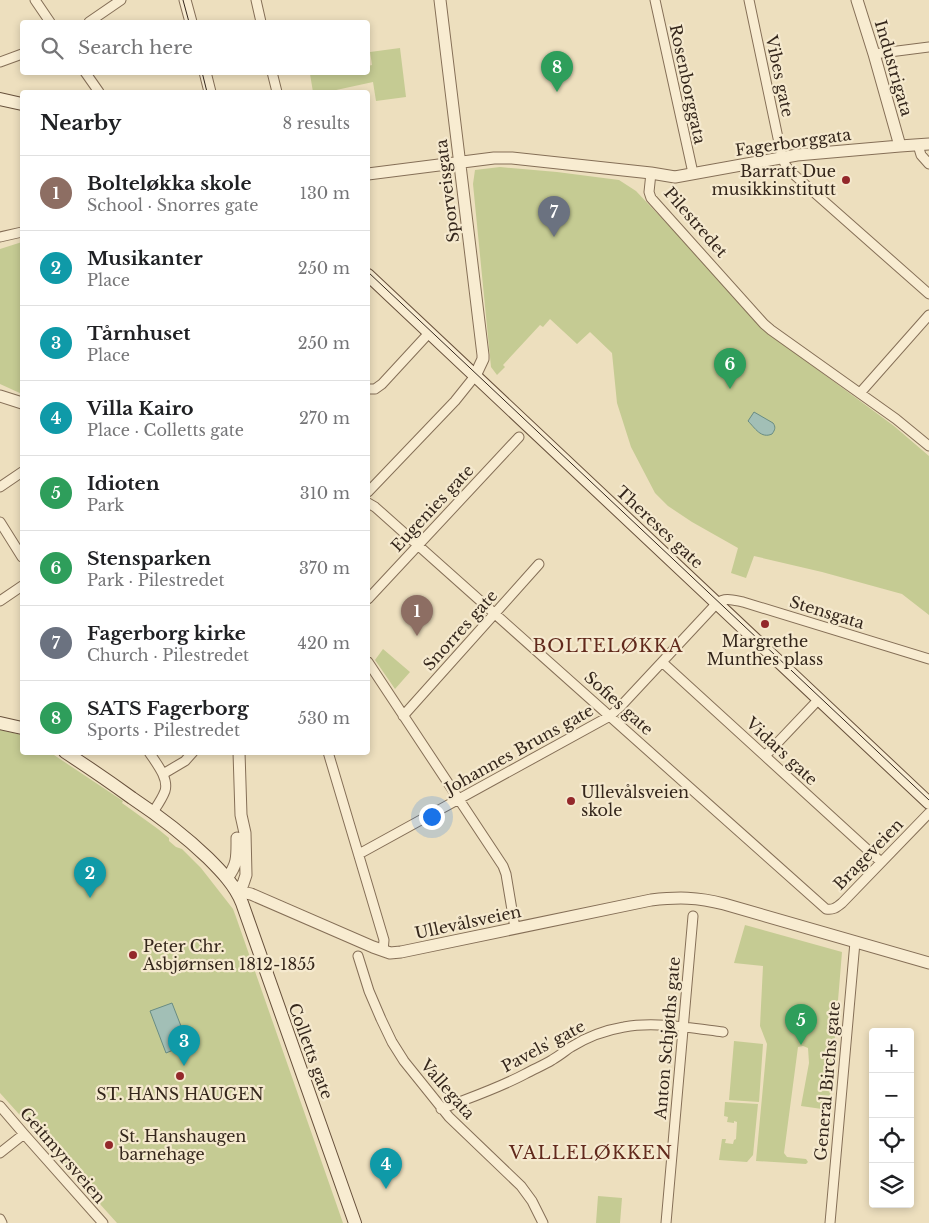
<!DOCTYPE html>
<html lang="en">
<head>
<meta charset="utf-8">
<style>
  :root { --surface:#fff; --page:#f6f6f6; --text:#202124; --muted:#757577; --line:#e0e0e0; --accent:#ea580c }
  body { margin:0; font-family:"Libre Baskerville",serif; background:var(--page); color:var(--text) }
  .controls { position:absolute; right:15px; bottom:15px; display:grid; overflow:hidden; border-radius:5px; box-shadow:0 2px 8px #0003 }
  .controls button { width:45px; height:45px; display:grid; place-items:center; padding:0; border:0; border-bottom:1px solid var(--line); background:var(--surface); color:var(--text); font:25px sans-serif }
  .you { position:absolute; left:431px; top:816px; width:18px; height:18px; margin:-12px; border:4px solid #fff; border-radius:50%; background:#1a73e8; box-shadow:0 0 0 8px #1a73e833 }
  .badge { display:grid; place-items:center; width:32px; height:32px; border-radius:50%; background:var(--accent); color:#fff; font-size:16px; font-weight:700 }
  .pin { position:absolute; translate:-50% -41px; filter:drop-shadow(0 1px 2px #0008) }
  .pin::after { content:''; position:absolute; top:26px; width:18px; height:15px; background:inherit; clip-path:polygon(0 0,100% 0,50% 100%) }
  .list { margin:0; padding:0; list-style:none }
  h2 { display:flex; justify-content:space-between; align-items:center; height:65px; margin:0; padding:0 20px; font-size:21px }
  h2 small { font-size:16px; font-weight:400; color:var(--muted) }
  .list li { display:grid; grid-template-columns:32px 1fr auto; gap:15px; align-items:center; box-sizing:border-box; height:75px; padding:0 20px; border-top:1px solid var(--line) }
  .list b { display:block; font-size:19px; white-space:nowrap }
  .list p { margin:0; font-size:16px; white-space:nowrap; color:var(--muted) }
  .list em { font-size:16px; font-style:normal; color:var(--muted) }
  .icon { flex:none; width:28px; height:28px; fill:none; stroke:currentColor; stroke-width:2; stroke-linecap:round; stroke-linejoin:round }
  .map { position:relative; flex:none; width:929px; height:1223px; overflow:hidden }
  .search { position:absolute; background:var(--surface); box-shadow:0 2px 8px #0003; left:20px; top:20px; width:350px; height:55px; display:flex; align-items:center; gap:12px; box-sizing:border-box; padding:0 18px; border-radius:5px; color:var(--muted); font-size:19px }
  .panel { position:absolute; background:var(--surface); box-shadow:0 2px 8px #0003; left:20px; top:90px; width:350px; height:665px; border-radius:5px }
  .map>svg:first-child { display:block }
  .green { fill:#c5cb93 }
  .water { fill:#a2bfb6; stroke:#698c83 }
  .lines { fill:none; stroke-linecap:round; stroke-linejoin:round }
  .minor-casing { stroke:#856f57; stroke-width:11 }
  .tertiary-casing { stroke:#856f57; stroke-width:13 }
  .secondary-casing { stroke:#67503b; stroke-width:14 }
  .minor { stroke:#f8ecd1; stroke-width:9 }
  .tertiary { stroke:#f8ecd1; stroke-width:11 }
  .secondary { stroke:#f8ecd1; stroke-width:12 }
  .tram { stroke:#35271c; stroke-width:1 }
  .poi-dot { fill:#93282a; stroke:#f5e9ce; stroke-width:2 }
  .labels { text-anchor:middle; dominant-baseline:central; stroke-width:4.5; stroke-linejoin:round; paint-order:stroke }
  .street-label { font-size:16px; fill:#35271c; stroke:#f5e9ce }
  .poi-label { font-size:16px; fill:#35271c; stroke:#f5e9ce; text-anchor:start }
  .neighbourhood-label { font-size:18px; letter-spacing:1px; fill:#61291c; stroke:#f5e9ce }
</style>
</head>
<body>
<div class="map">
<svg width="929" height="1223" viewBox="0 0 929 1223">
  <rect width="100%" height="100%" fill="#eddfbe"/>
  <path class="green" d="M 400,48 L 406,97 L 376,101 L 373,82 L 327,92 L 313,92 L 310,74 L 319,72 L 368,72 L 368,66 L 372,65 L 370,52 Z
    M 500,167 L 557,172 L 619,180 L 636,191 L 745,306 L 764,330 L 894,426 L 929,456 L 929,615 L 902,594 L 822,572 L 754,556 L 746,578 L 731,573 L 738,548 L 692,522 L 668,506 L 655,493 L 631,447 L 617,403 L 612,353 L 590,332 L 577,344 L 550,319 L 543,327 L 540,325 L 503,365 L 505,367 L 497,375 L 491,367 L 473,184 L 475,170 Z
    M 22,242 L 22,394 L 0,384 L 0,249 Z
    M 383,649 L 410,672 L 395,689 L 375,660 Z
    M 0,730 L 18,734 L 22,736 L 22,752 L 51,753 L 123,801 L 122,803 L 158,829 L 169,838 L 169,841 L 176,847 L 182,849 L 201,868 L 226,900 L 233,909 L 236,917 L 343,1223 L 117,1223 L 0,1093 Z
    M 745,925 L 842,952 L 829,1110 L 801,1106 L 809,1063 L 808,1048 L 803,1046 L 798,1047 L 784,1153 L 787,1157 L 806,1159 L 808,1162 L 806,1164 L 756,1161 L 767,1044 L 760,1026 L 763,966 L 734,963 Z
    M 734,1041 L 763,1044 L 759,1102 L 729,1100 Z
    M 725,1102 L 758,1104 L 753,1155 L 747,1162 L 719,1160 L 722,1139 L 726,1139 L 725,1143 L 733,1144 L 734,1140 L 736,1139 L 737,1122 L 734,1121 L 734,1123 L 727,1122 L 728,1117 L 724,1116 Z
    M 598,1196 L 622,1198 L 620,1223 L 596,1223 Z"/>
  <path class="water" d="M 754,412 L 773,423 C 776,427 775,430 772,434 C 761,439 755,428 748,421 Z
    M 172,1003 L 188,1044 L 166,1053 L 150,1011 Z"/>
  <g class="lines">
    <g class="minor-casing">
      <path id="minor" d="M 35,0 L 50,22
        M 256,0 L 261,22
        M 655,0 L 693,173
        M 749,0 L 782,157 L 786,166 L 791,172 L 929,294
        M 89,22 L 121,0
        M 874,54 L 929,47
        M 0,62 L 22,54
        M 85,72 L 99,92
        M 272,72 L 277,92
        M 918,145 L 921,155 L 929,164
        M 651,173 L 649,192 L 651,198 L 764,324 L 771,330 L 896,419 L 929,446
        M 0,237 L 22,232
        M 368,389 L 375,389 L 382,384 L 429,333
        M 860,393 L 929,315
        M 0,487 L 22,472
        M 368,492 L 455,401 L 475,376
        M 368,503 L 375,507 L 826,909 C 833,910 836,908 842,903 L 929,813
        M 0,522 L 22,557
        M 368,599 L 519,437
        M 0,601 L 22,586
        M 368,662 L 503,866 L 506,874 L 515,928
        M 662,662 L 881,862
        M 403,716 L 539,564
        M 149,752 C 156,763 169,778 165,791 C 162,799 157,806 153,812
        M 328,752 L 384,940 L 383,951
        M 765,756 L 819,699
        M 163,774 L 185,761 L 193,752
        M 359,854 L 610,716 L 620,707 L 717,603 C 725,597 733,600 743,602 L 929,659
        M 358,956 L 369,991 L 381,1019 L 392,1042 L 404,1061 L 449,1117 L 521,1186 L 532,1201 L 543,1223
        M 0,1106 L 24,1134 L 103,1223
        M 441,1109 C 469,1098 499,1088 525,1074 C 534,1069 544,1065 552,1060 C 559,1056 565,1051 571,1047 C 587,1037 606,1030 624,1027 C 654,1021 692,1028 723,1032
        M 0,1153 L 24,1134
        M 0,1219 L 2,1223
        M 666,1223 L 693,916
        M 830,1223 L 855,942"/>
    </g>
    <g class="tertiary-casing">
      <path id="tertiary" d="M 185,0 L 191,22
        M 440,0 L 483,355 L 483,359 L 475,376
        M 857,0 L 874,54 L 900,146
        M 205,72 L 210,92
        M 368,174 L 494,158 L 512,158 L 651,173 L 675,177 L 797,155 L 900,146 L 929,144
        M 0,396 L 22,403
        M 227,878 C 238,864 237,856 237,838
        M 236,891 L 251,894 L 373,947 L 390,953 L 401,952 L 651,900 C 678,897 697,897 724,904 L 929,963
        M 236,891 L 243,884 L 246,875 L 245,833 L 241,815 L 239,752"/>
    </g>
    <g class="secondary-casing">
      <path id="secondary" d="M 0,99 L 22,104
        M 368,275 L 929,803
        M 0,723 L 22,728
        M 65,752 C 88,767 110,782 132,798 C 159,816 184,835 208,858 C 221,871 235,885 242,903 L 355,1223"/>
    </g>
    <use href="#minor" class="minor"/>
    <use href="#tertiary" class="tertiary"/>
    <use href="#secondary" class="secondary"/>
    <path class="tram" d="M 183,0 L 189,22
      M 202,72 L 207,92
      M 368,272 L 929,800"/>
  </g>
  <g class="poi-dot">
    <circle cx="846" cy="180" r="5"/>
    <circle cx="765" cy="624" r="5"/>
    <circle cx="571" cy="801" r="5"/>
    <circle cx="133" cy="955" r="5"/>
    <circle cx="180" cy="1076" r="5"/>
    <circle cx="109" cy="1145" r="5"/>
  </g>
  <g class="labels">
    <g class="street-label">
      <text transform="translate(894 68) rotate(74)">Industrigata</text>
      <text transform="translate(780 76) rotate(78)">Vibes gate</text>
      <text transform="translate(688 84) rotate(78)">Rosenborggata</text>
      <text transform="translate(793 142) rotate(-8)">Fagerborggata</text>
      <text transform="translate(447 191) rotate(-97)">Sporveisgata</text>
      <text transform="translate(696 222) rotate(49)">Pilestredet</text>
      <text transform="translate(432 508) rotate(-47)">Eugenies gate</text>
      <text transform="translate(660 527) rotate(43)">Thereses gate</text>
      <text transform="translate(827 612) rotate(17)">Stensgata</text>
      <text transform="translate(460 630) rotate(-48)">Snorres gate</text>
      <text transform="translate(619 703) rotate(42)">Sofies gate</text>
      <text transform="translate(519 749) rotate(-29)">Johannes Bruns gate</text>
      <text transform="translate(782 751) rotate(43)">Vidars gate</text>
      <text transform="translate(868 854) rotate(-46)">Brageveien</text>
      <text transform="translate(468 922) rotate(-12)">Ullevålsveien</text>
      <text transform="translate(667 1038) rotate(-85)">Anton Schjøths gate</text>
      <text transform="translate(543 1046) rotate(-28)">Pavels' gate</text>
      <text transform="translate(311 1051) rotate(70)">Colletts gate</text>
      <text transform="translate(827 1081) rotate(-85)">General Birchs gate</text>
      <text transform="translate(448 1089) rotate(49)">Vallegata</text>
      <text transform="translate(63 1155) rotate(49)">Geitmyrsveien</text>
    </g>
    <g class="poi-label">
      <text x="836" y="171" text-anchor="end">Barratt Due<tspan x="836" dy="18">musikkinstitutt</tspan></text>
      <text x="765" y="641" text-anchor="middle">Margrethe<tspan x="765" dy="18">Munthes plass</tspan></text>
      <text x="581" y="792">Ullevålsveien<tspan x="581" dy="18">skole</tspan></text>
      <text x="143" y="946">Peter Chr.<tspan x="143" dy="18">Asbjørnsen 1812-1855</tspan></text>
      <text x="180" y="1094" text-anchor="middle">ST. HANS HAUGEN</text>
      <text x="119" y="1136">St. Hanshaugen<tspan x="119" dy="18">barnehage</tspan></text>
    </g>
    <g class="neighbourhood-label">
      <text x="608" y="646">BOLTELØKKA</text>
      <text x="591" y="1153">VALLELØKKEN</text>
    </g>
  </g>
</svg>
<div class="controls">
<button>+</button>
<button>−</button>
<button><svg class="icon" aria-label="locate" viewBox="0 0 24 24"><circle cx="12" cy="12" r="6"/><path d="M12 2v4M12 18v4M2 12h4M18 12h4"/></svg></button>
<button><svg class="icon" aria-label="layers" viewBox="0 0 24 24"><path d="M12 4l9 5-9 5-9-5zM3 14l9 5 9-5"/></svg></button>
</div>
<div class="you"></div>
<div class="pin badge" style="left:417px;top:636px;background:#8d6e63">1</div>
<div class="pin badge" style="left:90px;top:898px;background:#0f9aa8">2</div>
<div class="pin badge" style="left:184px;top:1066px;background:#0f9aa8">3</div>
<div class="pin badge" style="left:386px;top:1189px;background:#0f9aa8">4</div>
<div class="pin badge" style="left:801px;top:1045px;background:#2e9e5b">5</div>
<div class="pin badge" style="left:730px;top:389px;background:#2e9e5b">6</div>
<div class="pin badge" style="left:554px;top:237px;background:#6b7280">7</div>
<div class="pin badge" style="left:557px;top:92px;background:#2e9e5b">8</div>
<div class="search"><svg class="icon" aria-label="search" viewBox="0 0 24 24"><circle cx="10" cy="10" r="6"/><path d="M15 15l6 6"/></svg>Search here</div>
<section class="panel">
<h2>Nearby<small>8 results</small></h2>
<ul class="list">
<li><span class="badge" style="background:#8d6e63">1</span><div><b>Bolteløkka skole</b><p>School · Snorres gate</p></div><em>130 m</em></li>
<li><span class="badge" style="background:#0f9aa8">2</span><div><b>Musikanter</b><p>Place</p></div><em>250 m</em></li>
<li><span class="badge" style="background:#0f9aa8">3</span><div><b>Tårnhuset</b><p>Place</p></div><em>250 m</em></li>
<li><span class="badge" style="background:#0f9aa8">4</span><div><b>Villa Kairo</b><p>Place · Colletts gate</p></div><em>270 m</em></li>
<li><span class="badge" style="background:#2e9e5b">5</span><div><b>Idioten</b><p>Park</p></div><em>310 m</em></li>
<li><span class="badge" style="background:#2e9e5b">6</span><div><b>Stensparken</b><p>Park · Pilestredet</p></div><em>370 m</em></li>
<li><span class="badge" style="background:#6b7280">7</span><div><b>Fagerborg kirke</b><p>Church · Pilestredet</p></div><em>420 m</em></li>
<li><span class="badge" style="background:#2e9e5b">8</span><div><b>SATS Fagerborg</b><p>Sports · Pilestredet</p></div><em>530 m</em></li>
</ul>
</section>
</div>
</body>
</html>
